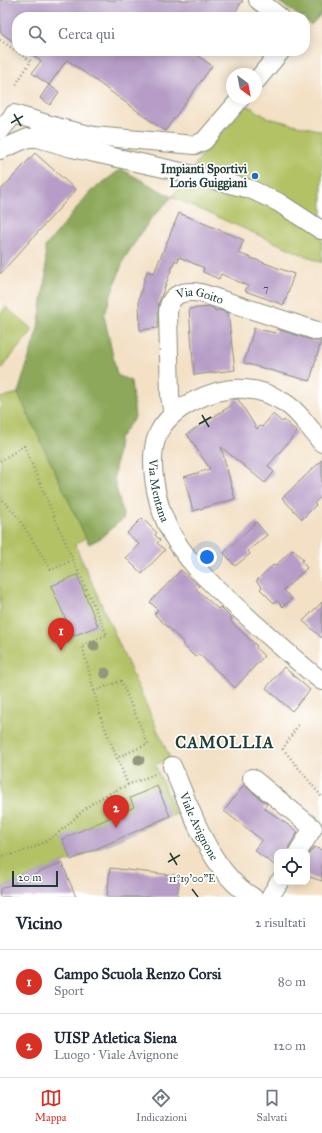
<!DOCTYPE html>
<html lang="it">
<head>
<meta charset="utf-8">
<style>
  :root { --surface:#fff; --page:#f2f2f3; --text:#1f2937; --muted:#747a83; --line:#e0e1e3; --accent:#d93025 }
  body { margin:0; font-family:"IM FELL Great Primer",serif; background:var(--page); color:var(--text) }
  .controls { position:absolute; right:12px; bottom:12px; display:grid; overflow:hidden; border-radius:8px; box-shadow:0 2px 10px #0003 }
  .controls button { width:36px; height:36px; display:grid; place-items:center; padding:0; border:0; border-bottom:1px solid var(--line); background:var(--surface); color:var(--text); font:20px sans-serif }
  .compass { position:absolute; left:226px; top:68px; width:36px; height:36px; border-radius:50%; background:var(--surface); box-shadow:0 2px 10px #0003; rotate:148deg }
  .scale { position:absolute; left:12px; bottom:10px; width:46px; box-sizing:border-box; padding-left:4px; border:2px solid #1f3d34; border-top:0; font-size:11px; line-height:14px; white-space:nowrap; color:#1f3d34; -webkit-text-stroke:3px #fff; paint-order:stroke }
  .you { position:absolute; left:207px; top:557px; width:14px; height:14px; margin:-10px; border:3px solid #fff; border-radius:50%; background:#1a73e8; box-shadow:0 0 0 6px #1a73e833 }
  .badge { display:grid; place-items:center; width:26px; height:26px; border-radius:50%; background:var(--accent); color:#fff; font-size:13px; font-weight:700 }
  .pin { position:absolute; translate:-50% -33px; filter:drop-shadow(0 1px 2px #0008) }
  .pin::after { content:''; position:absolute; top:21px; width:14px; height:12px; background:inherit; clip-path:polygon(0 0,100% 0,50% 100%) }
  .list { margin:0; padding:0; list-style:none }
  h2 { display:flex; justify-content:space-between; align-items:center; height:52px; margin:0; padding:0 16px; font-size:17px }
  h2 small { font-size:13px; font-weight:400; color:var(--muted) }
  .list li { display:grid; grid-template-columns:26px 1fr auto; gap:12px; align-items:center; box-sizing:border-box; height:64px; padding:0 16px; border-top:1px solid var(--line) }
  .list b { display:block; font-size:15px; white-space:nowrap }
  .list p { margin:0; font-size:13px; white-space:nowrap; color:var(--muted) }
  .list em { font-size:13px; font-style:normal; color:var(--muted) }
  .icon { flex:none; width:22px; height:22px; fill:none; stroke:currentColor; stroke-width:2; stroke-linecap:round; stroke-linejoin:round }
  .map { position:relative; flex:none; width:322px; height:897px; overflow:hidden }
  .search { position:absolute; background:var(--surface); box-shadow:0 2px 10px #0003; left:12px; right:12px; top:12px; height:44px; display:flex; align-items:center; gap:10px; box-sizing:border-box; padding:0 14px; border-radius:16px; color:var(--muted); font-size:15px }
  .sheet { height:180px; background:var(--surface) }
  nav { display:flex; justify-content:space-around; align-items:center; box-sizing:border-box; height:56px; border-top:1px solid var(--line); background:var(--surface); font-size:11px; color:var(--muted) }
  nav a { display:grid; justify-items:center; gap:2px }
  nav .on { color:var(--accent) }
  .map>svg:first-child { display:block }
  .green { fill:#b2c265; stroke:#68804c }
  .forest { fill:#8da85a; stroke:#567247 }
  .building { fill:#b69cc6 }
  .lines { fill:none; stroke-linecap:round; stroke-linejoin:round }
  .minor-casing { stroke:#898e7c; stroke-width:20 }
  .path { stroke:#898e7c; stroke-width:2.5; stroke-dasharray:1 3; stroke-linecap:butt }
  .minor { stroke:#fff; stroke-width:18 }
  .tree { fill:#93987c }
  .ticks { fill:none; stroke:#1f3d34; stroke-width:1.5 }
  .poi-dot { fill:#1f6fb2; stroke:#fff; stroke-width:1.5 }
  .labels { text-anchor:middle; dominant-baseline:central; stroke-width:3.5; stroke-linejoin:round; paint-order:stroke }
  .number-label { font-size:10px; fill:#455558 }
  .poi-label { font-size:12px; font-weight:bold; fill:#1f3d34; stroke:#fff; text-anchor:end }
  .street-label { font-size:12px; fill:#1f3d34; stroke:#fff }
  .district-label { font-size:16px; font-weight:bold; letter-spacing:1px; fill:#1f3d34; stroke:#fff }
  .ticks-label { font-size:10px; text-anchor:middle; fill:#1f3d34; stroke:#fff; stroke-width:3.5; stroke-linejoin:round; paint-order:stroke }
</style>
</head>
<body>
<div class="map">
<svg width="322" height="897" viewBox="0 0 322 897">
  <rect width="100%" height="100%" fill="#fff"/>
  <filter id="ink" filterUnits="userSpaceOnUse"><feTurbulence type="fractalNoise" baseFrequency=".025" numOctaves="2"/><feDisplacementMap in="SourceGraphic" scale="8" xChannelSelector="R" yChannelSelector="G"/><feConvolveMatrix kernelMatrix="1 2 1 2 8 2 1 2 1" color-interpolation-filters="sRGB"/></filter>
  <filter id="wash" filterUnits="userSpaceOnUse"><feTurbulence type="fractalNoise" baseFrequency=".012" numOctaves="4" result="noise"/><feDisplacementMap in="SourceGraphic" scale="16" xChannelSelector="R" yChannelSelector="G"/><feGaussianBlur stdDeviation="0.9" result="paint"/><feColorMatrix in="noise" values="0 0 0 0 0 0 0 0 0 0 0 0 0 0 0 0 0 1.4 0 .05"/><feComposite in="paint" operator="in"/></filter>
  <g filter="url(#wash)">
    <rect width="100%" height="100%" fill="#f3e0c5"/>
    <path class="green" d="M 247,105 L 268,118 L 322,131 L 322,263 L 172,197 L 202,155 Z
      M 6,307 L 33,330 L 0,370 L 0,315 Z
      M 18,393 L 86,537 L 75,545 L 170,758 L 155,765 L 176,814 L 71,860 L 0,889 L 0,398 Z"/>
    <path class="forest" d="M 276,0 L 322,0 L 322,13 L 311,25 L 305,20 L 305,17 L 301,17 Z
      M 121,169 L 172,197 L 150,220 L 124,259 L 104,315 L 117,375 L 131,381 L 135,417 L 119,439 L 114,479 L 124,518 L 99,539 L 89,544 L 18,393 L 38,328 L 46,274 L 45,247 L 90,192 Z"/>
    <g id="blocks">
      <path class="building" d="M 0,0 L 243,0 L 232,17 L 17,17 L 17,44 L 0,32 Z
        M 27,51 L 192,51 L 212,66 L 165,131 L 67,60 L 49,85 L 32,73 L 41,61 Z
        M 49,85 L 59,92 L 50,105 L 40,98 Z
        M 35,153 L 76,190 L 0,274 L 0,191 Z
        M 179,213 L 244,240 L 238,253 L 294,274 L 284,305 L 245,291 L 248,286 L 221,274 L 219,279 L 203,272 L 204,268 L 179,257 L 178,262 L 175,260 L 159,302 L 158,313 L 158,328 L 140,330 L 139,299 L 147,271 L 154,273 Z
        M 210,307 L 214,308 L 215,311 L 219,310 L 228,313 L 235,370 L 194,375 L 189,309 Z
        M 254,328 L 275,333 L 277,329 L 314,341 L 321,341 L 310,381 L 244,363 Z
        M 234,399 L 238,399 L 257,429 L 260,426 L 262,427 L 273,414 L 282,422 L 284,420 L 297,432 L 268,466 L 274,472 L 265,483 L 221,447 L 235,499 L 193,511 L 184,477 L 210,469 L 187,434 L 232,405 Z
        M 322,460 L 322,496 L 314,503 L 316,505 L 302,519 L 282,498 Z
        M 142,518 L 157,533 L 155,535 L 160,540 L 157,543 L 165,550 L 142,574 L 126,558 L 139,544 L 127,533 Z
        M 256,522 L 267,535 L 248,551 L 250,554 L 235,566 L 224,553 Z
        M 293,549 L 303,560 L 301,561 L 307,568 L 284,590 L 292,599 L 283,607 L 277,601 L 274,603 L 260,589 L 262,587 L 256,581 L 273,565 L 275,566 Z
        M 181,570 L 199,586 L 196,589 L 218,609 L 220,607 L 232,619 L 230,621 L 257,646 L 256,648 L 264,656 L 235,688 L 199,654 L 195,657 L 182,644 L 184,643 L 176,635 L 154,614 L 158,610 L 150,602 Z
        M 77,575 L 98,626 L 73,636 L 51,586 Z
        M 322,602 L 322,638 L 303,621 Z
        M 284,667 L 310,690 L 292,711 L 266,688 Z
        M 244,785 L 267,804 L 264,808 L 298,832 L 289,846 L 288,852 L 277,852 L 277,867 L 254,850 L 262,840 L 224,811 Z
        M 157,786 L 170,816 L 71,860 L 62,839 L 134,807 L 130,798 Z
        M 314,847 L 322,850 L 322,881 L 307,876 L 307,857 Z
        M 62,863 L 76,897 L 0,897 L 0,889 Z
        M 110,868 L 180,876 L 177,897 L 107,897 Z"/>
    </g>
  </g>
  <g filter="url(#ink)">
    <use href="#blocks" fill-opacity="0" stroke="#898e7c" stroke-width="1"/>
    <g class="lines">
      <g class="minor-casing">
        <g id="minor">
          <path d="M 258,0 L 280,17"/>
          <path d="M 256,81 L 281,51"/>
          <path d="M 0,131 L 14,114 L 64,129 L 94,136 L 195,145 L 204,141 L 241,98"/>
          <path d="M 0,150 L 28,138 L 38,138 L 72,148 L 177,171 L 250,189 L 278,202 L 321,230"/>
          <path id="s1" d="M 173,414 L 170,396 L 168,313 C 169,293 184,290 201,293 L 317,331"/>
          <path id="s2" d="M 322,443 C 309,428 298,409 280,400 C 270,394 257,390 245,389 C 216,386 170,407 158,434 C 147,459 156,501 167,525 C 186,565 222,593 253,622 C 276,642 298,663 322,681"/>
          <path id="s3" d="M 172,766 C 191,809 210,873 253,897"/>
          <path d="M 252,778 L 313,828 L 298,852"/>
          <path d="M 270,897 L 279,882"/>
        </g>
      </g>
      <path class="path" d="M 0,40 L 31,61 L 15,86
        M 0,461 L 24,446 L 73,560 L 107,635 L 82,645 L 101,718 L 128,785
        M 0,497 L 18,517 L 51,570 L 73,560
        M 94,691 L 121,681 L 148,744 L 116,758
        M 298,725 L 283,749 L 322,797
        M 0,856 C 24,854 47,843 64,828 C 74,820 82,810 93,803 C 112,790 136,782 157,773"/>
      <use href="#minor" class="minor"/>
    </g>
    <g class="tree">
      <circle cx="94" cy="646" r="5.5"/>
      <circle cx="105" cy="673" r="5.5"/>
      <circle cx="139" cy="760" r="5.5"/>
    </g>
  </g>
  <path class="ticks" d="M 14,114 L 21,126M 11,123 L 23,116M 202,415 L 209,427M 199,424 L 211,417M 170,853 L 177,865M 168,862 L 180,855M 192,889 L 198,897"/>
  <circle class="poi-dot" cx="255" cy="176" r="4"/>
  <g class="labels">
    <g class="number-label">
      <text x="266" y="289">7</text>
    </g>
    <g class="poi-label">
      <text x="247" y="169">Impianti Sportivi<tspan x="247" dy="14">Loris Guiggiani</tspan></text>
    </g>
    <g class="street-label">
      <text stroke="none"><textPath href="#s1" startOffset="146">Via Goito</textPath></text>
      <text stroke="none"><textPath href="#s2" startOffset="258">Via Mentana</textPath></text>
      <text stroke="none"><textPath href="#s3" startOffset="66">Viale Avignone</textPath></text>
    </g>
    <g class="district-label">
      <text x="225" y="742">CAMOLLIA</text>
    </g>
  </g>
  <g class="ticks-label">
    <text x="192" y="882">11°19'00"E</text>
  </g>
</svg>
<div class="controls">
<button><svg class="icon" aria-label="locate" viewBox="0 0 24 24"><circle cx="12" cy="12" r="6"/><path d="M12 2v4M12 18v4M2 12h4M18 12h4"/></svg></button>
</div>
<svg class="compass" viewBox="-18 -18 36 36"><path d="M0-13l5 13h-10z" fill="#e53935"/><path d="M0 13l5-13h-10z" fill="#747a83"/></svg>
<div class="scale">20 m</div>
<div class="you"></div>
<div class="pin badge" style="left:61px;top:651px">1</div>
<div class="pin badge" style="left:116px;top:828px">2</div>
<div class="search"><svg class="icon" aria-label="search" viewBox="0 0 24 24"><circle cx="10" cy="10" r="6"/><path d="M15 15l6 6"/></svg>Cerca qui</div>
</div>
<section class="sheet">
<h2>Vicino<small>2 risultati</small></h2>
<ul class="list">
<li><span class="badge">1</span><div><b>Campo Scuola Renzo Corsi</b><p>Sport</p></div><em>80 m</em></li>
<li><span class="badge">2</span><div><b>UISP Atletica Siena</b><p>Luogo · Viale Avignone</p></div><em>120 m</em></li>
</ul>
</section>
<nav>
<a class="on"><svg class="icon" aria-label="map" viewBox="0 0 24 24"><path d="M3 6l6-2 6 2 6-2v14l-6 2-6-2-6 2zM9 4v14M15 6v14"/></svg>Mappa</a>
<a><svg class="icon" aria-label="directions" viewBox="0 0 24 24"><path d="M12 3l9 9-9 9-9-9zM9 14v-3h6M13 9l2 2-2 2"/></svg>Indicazioni</a>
<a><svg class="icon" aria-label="saved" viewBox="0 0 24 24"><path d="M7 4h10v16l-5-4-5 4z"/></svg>Salvati</a>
</nav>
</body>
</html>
